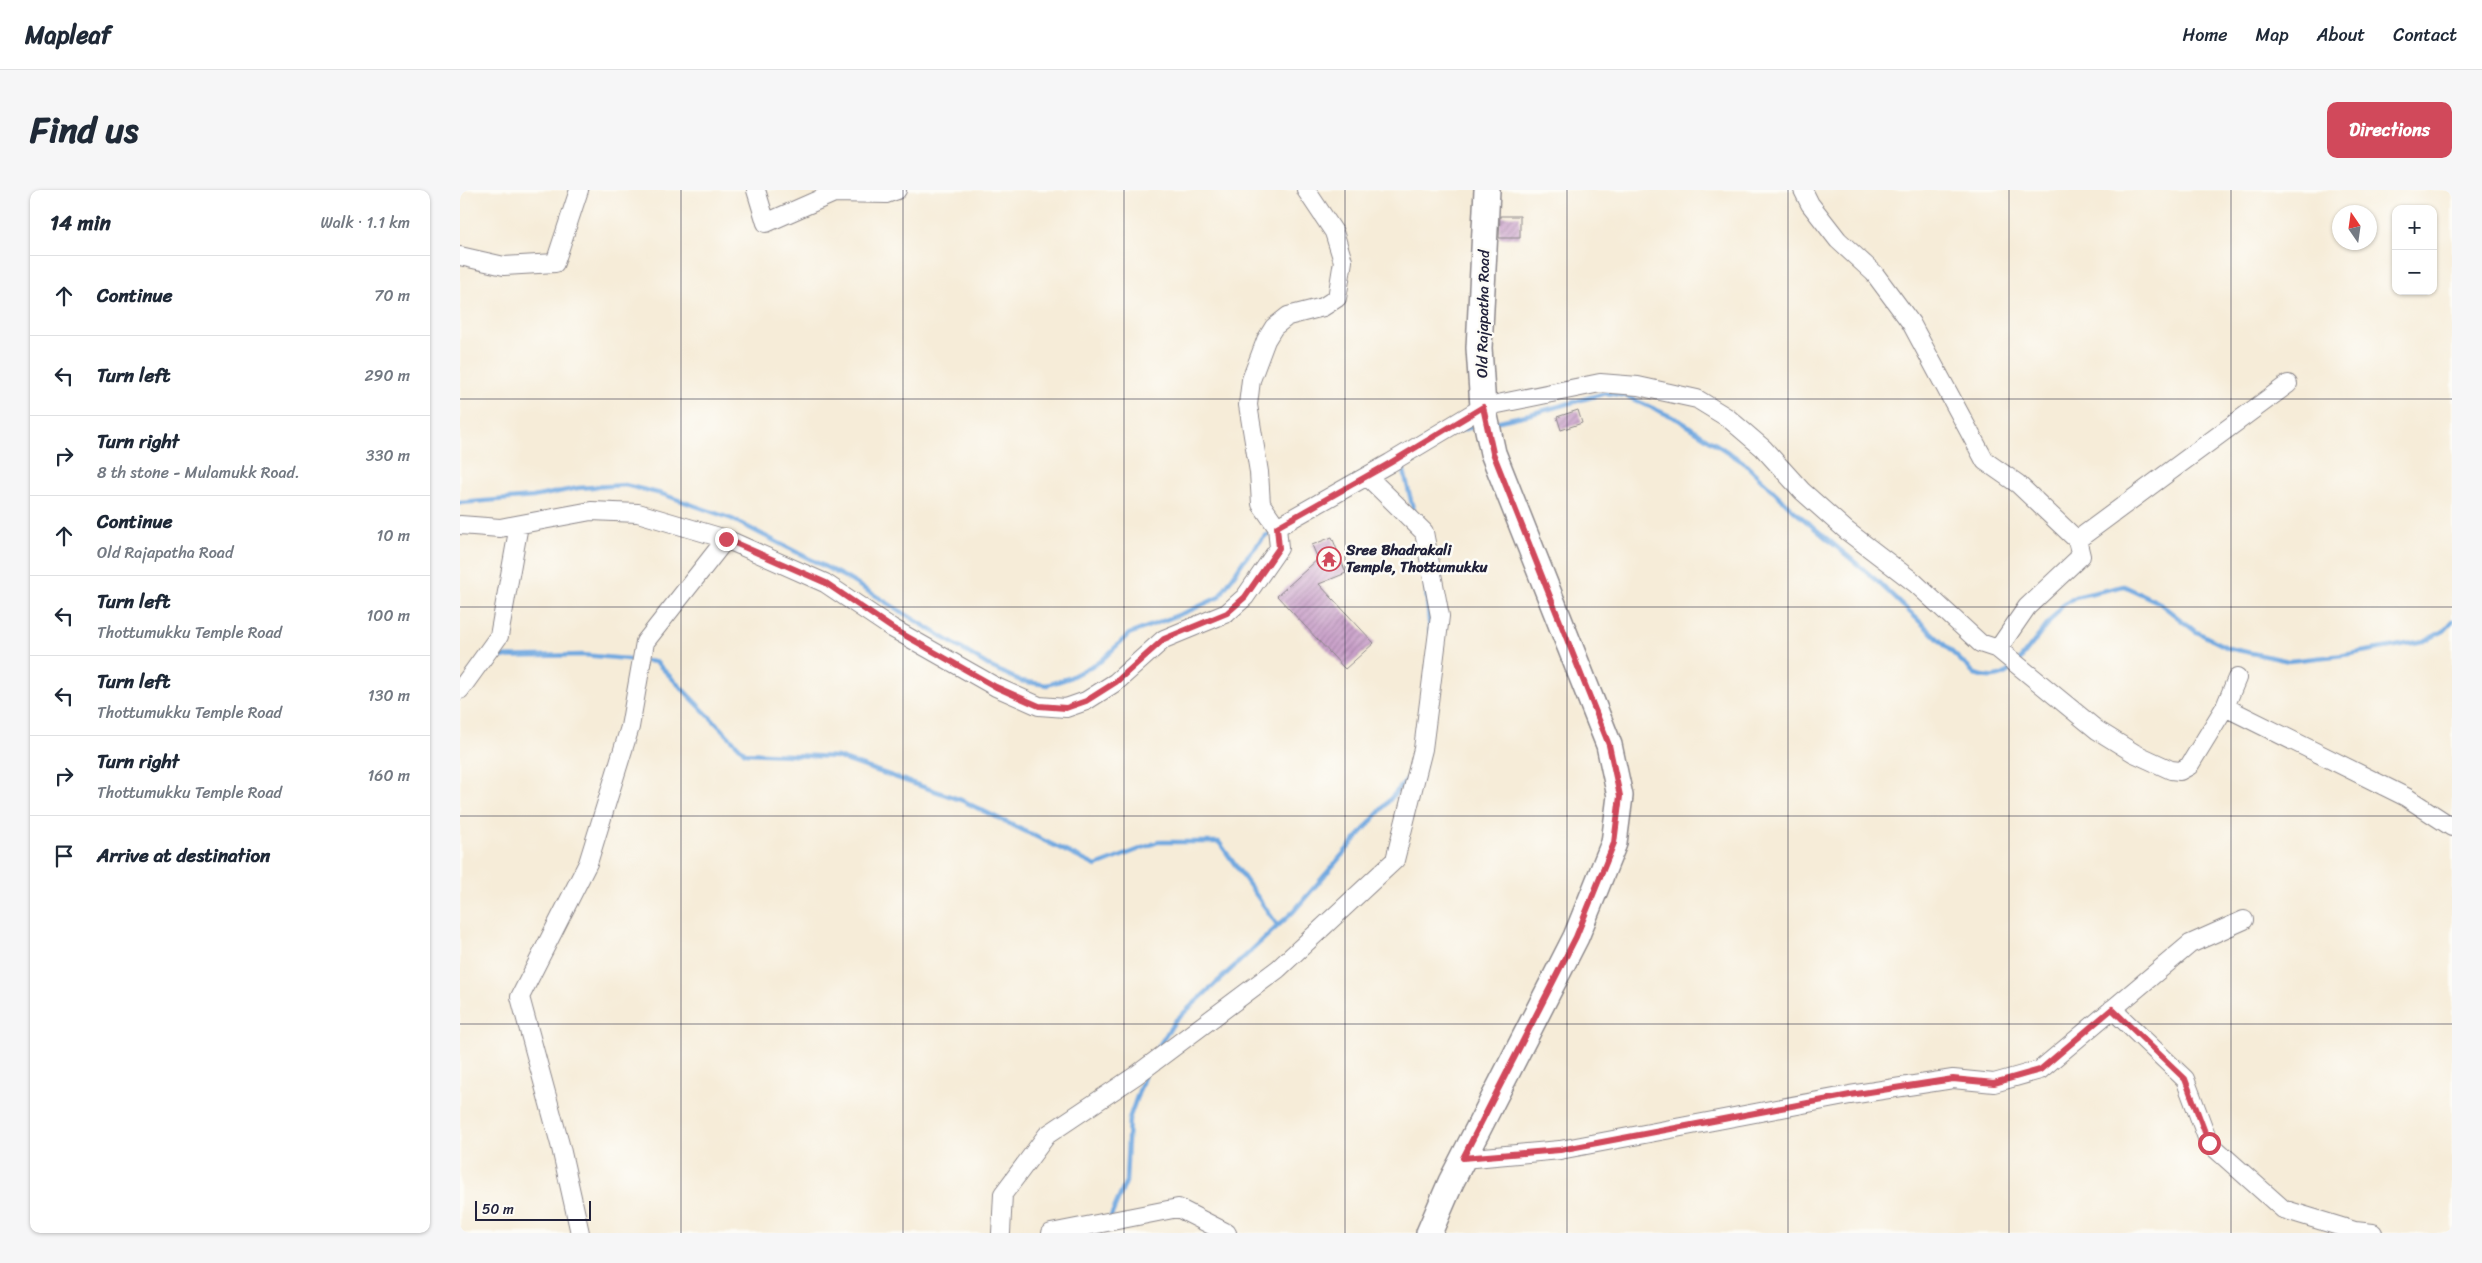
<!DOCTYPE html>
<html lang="en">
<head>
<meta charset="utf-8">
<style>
  :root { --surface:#fff; --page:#f6f6f7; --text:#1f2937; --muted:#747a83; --line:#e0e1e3; --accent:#d1495b }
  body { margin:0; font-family:Sriracha,sans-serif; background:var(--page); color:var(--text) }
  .controls { position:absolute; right:15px; top:15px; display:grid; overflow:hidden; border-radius:10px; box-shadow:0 1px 4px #0004 }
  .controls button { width:45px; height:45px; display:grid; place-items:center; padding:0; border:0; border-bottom:1px solid var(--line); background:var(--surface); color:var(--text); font:25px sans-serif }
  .compass { position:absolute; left:1872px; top:15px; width:45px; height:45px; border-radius:50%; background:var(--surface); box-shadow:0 1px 4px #0004; rotate:347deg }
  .scale { position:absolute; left:15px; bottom:12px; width:116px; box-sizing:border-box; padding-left:5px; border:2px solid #22223b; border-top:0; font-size:14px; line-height:18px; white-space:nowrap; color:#22223b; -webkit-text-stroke:4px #fdfcf7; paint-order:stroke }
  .stop { position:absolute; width:15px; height:15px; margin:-11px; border:4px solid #d1495b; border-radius:50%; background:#fff }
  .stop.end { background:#d1495b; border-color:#fff; box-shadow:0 1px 5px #0008 }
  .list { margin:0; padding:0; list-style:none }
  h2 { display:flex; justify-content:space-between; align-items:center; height:65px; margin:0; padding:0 20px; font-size:21px }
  h2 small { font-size:16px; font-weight:400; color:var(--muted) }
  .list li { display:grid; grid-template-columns:32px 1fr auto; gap:15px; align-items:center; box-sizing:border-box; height:80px; padding:0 20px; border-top:1px solid var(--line) }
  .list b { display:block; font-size:19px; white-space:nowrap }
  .list p { margin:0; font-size:16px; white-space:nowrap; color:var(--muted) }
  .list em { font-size:16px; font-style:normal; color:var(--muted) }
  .icon { flex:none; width:28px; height:28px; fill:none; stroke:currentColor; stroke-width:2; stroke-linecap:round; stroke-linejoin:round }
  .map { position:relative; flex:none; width:1992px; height:1043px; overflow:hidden; border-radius:10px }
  header { display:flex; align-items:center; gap:30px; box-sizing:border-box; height:70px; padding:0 25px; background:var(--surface); border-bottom:1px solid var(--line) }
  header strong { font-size:24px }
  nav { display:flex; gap:28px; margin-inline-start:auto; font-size:18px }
  .intro { display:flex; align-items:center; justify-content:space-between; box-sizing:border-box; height:120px; padding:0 30px }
  h1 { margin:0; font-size:35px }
  .button { padding:12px 22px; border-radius:10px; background:var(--accent); color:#fff; font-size:18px; font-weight:700 }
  main { display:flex; gap:30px; padding:0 30px }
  aside { flex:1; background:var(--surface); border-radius:10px; box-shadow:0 1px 4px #0004 }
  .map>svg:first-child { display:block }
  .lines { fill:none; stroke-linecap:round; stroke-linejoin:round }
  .stream { stroke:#72a9e0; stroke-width:4.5 }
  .building { fill:url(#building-hatch) }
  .street-casing { stroke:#8c878a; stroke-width:20 }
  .secondary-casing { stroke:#8c878a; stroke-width:28 }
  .street { stroke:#fff; stroke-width:18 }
  .secondary { stroke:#fff; stroke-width:25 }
  .route { stroke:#d1495b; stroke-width:6 }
  .grid { fill:none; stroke:#22223b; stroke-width:1; stroke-opacity:0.55 }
  .labels { text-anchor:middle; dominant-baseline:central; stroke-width:5; stroke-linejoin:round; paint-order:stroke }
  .street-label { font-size:15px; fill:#22223b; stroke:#fdfcf7 }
  .poi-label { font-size:15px; font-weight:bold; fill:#22223b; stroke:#fdfcf7; text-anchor:start }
</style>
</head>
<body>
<header>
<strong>Mapleaf</strong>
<nav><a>Home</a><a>Map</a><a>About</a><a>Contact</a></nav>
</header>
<div class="intro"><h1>Find us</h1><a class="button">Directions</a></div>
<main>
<aside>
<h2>14 min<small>Walk · 1.1 km</small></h2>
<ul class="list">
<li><svg class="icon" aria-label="ahead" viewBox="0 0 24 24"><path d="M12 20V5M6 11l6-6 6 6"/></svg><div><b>Continue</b></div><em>70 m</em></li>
<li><svg class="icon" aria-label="left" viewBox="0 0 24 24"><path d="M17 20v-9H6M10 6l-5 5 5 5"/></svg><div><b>Turn left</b></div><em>290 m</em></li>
<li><svg class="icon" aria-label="right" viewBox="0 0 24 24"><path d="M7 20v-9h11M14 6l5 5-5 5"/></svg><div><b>Turn right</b><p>8 th stone - Mulamukk Road.</p></div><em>330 m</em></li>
<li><svg class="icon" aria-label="ahead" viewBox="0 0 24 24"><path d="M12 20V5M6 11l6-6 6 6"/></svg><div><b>Continue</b><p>Old Rajapatha Road</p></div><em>10 m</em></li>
<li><svg class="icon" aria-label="left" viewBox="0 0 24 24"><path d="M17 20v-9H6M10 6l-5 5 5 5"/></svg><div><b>Turn left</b><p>Thottumukku Temple Road</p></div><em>100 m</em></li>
<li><svg class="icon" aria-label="left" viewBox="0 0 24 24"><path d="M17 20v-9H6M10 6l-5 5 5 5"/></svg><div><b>Turn left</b><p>Thottumukku Temple Road</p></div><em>130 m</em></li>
<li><svg class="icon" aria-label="right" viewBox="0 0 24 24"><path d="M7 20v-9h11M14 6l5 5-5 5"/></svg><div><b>Turn right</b><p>Thottumukku Temple Road</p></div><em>160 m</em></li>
<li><svg class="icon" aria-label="arrive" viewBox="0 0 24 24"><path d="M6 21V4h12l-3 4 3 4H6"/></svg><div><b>Arrive at destination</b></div></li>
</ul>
</aside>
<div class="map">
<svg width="1992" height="1043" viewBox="0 0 1992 1043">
  <defs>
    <pattern id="building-hatch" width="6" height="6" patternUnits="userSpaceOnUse" patternTransform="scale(1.25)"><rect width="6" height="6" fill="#c89ec8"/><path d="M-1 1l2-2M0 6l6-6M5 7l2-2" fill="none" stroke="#a280a4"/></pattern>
  </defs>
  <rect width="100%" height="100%" fill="#fdfcf7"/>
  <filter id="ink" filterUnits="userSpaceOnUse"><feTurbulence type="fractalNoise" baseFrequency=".02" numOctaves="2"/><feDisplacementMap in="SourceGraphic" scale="10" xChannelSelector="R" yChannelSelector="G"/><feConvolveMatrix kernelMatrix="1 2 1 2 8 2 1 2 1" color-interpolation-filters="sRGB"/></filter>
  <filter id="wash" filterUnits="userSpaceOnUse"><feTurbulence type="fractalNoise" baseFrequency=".0096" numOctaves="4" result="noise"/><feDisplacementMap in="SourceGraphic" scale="20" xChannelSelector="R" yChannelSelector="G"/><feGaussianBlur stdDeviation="1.12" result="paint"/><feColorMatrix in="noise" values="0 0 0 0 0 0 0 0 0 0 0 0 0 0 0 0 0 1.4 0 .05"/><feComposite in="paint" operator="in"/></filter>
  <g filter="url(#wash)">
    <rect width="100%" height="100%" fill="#f6ecd8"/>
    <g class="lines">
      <path class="stream" d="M 1035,232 L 1071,224 L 1146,203 L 1166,206 L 1219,230 L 1283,272 L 1333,320 L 1416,390 L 1515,484 C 1530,489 1542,489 1553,477
        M 1001,240 L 1020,235
        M 942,273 L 954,323
        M 0,313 L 73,307 L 118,298 L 165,295 L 202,304 L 272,329 L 385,387 L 531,477 L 561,491 L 587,495 L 609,488 L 641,471 L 669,444 L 731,420 L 759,407 L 784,370 L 805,346 L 812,343
        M 966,397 L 970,442
        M 31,467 L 123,465 L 178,470
        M 186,471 L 196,472 L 285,563 L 377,567 L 501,610 L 636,676 L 698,652 L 759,652 L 818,736
        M 1559,471 L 1602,416 L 1615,407 L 1664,396 L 1698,412 L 1735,441 L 1768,458 L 1829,471 L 1884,465 L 1964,451 L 1984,441 L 1992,432
        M 695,862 L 715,831 L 834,721 L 950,586
        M 651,1026 L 666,992 L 669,929 L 684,887"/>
    </g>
    <g id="blocks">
      <path class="building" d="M 1040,26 L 1060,26 L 1060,48 L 1039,48 Z
        M 1118,220 L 1122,233 L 1101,240 L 1097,227 Z
        M 872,347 L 886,383 L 859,394 L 914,453 L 885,479 L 817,406 L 858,369 L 852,355 Z"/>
    </g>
  </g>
  <g filter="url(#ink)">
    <use href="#blocks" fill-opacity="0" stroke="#8c878a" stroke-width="1"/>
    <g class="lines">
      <g class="street-casing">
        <path id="street" d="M 296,0 L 306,33 L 374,3 L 426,4 L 437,0
          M 1343,0 L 1350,14 L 1378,50 L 1414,83 L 1451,133 L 1525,271 L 1558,294 L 1617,350 L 1621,366 L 1567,417 L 1538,459
          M 0,66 L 44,76 L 95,73 L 119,0
          M 0,335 L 40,338 L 131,321 L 178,323 L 266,349 L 365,393 L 432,438 L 536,497 L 579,516 L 606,518 L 626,511 L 656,492 L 704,449 L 767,423 L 785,407 L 819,358 L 817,337
          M 817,337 L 930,273 L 1023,217 L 1140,193 L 1178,196 L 1237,209 L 1268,228 L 1303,258 L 1342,301 L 1387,341 L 1455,393 L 1520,453 L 1538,459 L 1637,540 L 1674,563 L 1711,580 L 1720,581 L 1729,576 L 1765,517 L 1946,607 L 1992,637
          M 817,337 L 801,314 L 799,282 L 788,215 L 791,190 L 806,150 L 814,137 L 828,126 L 863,117 L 877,108 L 883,71 L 874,42 L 846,0
          M 1617,350 L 1828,194
          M 0,500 L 39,446 L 59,335
          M 1765,517 L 1777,488
          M 1652,819 L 1725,889 L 1749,953 L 1823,1019 L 1895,1041 L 1913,1043
          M 1003,969 L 1100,960 L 1390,905 L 1493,889 L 1534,893 L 1580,880 L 1730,754 L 1784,730
          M 120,1043 L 101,958 L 60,807 L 128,673 L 170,537 L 185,452 L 266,349
          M 541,1043 L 543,1004 L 587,945 L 675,886 L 818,779 L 935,670 L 963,559 L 980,426 L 964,342 L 907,286
          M 591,1043 L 718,1018 L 767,1043"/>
      </g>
      <g class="secondary-casing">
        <path id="secondary" d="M 969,1043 L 991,992 L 1116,747 L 1154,653 L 1160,606 L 1149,555 L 1033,263 L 1023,217 L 1019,158 L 1027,0"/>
      </g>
      <use href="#street" class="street"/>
      <use href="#secondary" class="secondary"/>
    </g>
  </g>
  <g class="lines" filter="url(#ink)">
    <path class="route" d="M 266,349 L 366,393 L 432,438 L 536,497 L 579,516 L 606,518 L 626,511 L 656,492 L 704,449 L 767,423 L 785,407 L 819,358 L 817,337 L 930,273 L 1023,217 L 1033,263 L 1149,555 L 1160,606 L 1154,653 L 1116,747 L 1003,968 L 1100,960 L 1390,905 L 1493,889 L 1534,893 L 1580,880 L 1652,819 L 1725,889 L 1749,953"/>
  </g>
  <path class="grid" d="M 221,0 L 221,1043M 443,0 L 443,1043M 664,0 L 664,1043M 885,0 L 885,1043M 1107,0 L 1107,1043M 1328,0 L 1328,1043M 1549,0 L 1549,1043M 1771,0 L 1771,1043M 0,209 L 1992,209M 0,417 L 1992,417M 0,626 L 1992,626M 0,834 L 1992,834"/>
  <defs>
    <g id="temple-ring" transform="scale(1.25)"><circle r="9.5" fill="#fdfcf7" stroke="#d1495b" stroke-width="1.5"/><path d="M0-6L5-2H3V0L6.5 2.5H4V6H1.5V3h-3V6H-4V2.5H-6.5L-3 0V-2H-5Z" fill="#d1495b"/></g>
  </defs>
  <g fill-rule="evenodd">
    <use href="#temple-ring" x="869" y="369"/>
  </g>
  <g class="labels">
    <g class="street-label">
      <text transform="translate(1023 124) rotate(-89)">Old Rajapatha Road</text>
    </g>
    <g class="poi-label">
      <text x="886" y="360">Sree Bhadrakali<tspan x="886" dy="17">Temple, Thottumukku</tspan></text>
    </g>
  </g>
</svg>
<div class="controls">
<button>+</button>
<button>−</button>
</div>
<svg class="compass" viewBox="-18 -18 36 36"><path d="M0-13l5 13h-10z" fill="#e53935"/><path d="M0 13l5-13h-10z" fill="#747a83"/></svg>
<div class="scale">50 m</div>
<div class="stop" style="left:1749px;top:953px"></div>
<div class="stop end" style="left:266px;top:349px"></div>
</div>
</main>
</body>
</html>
